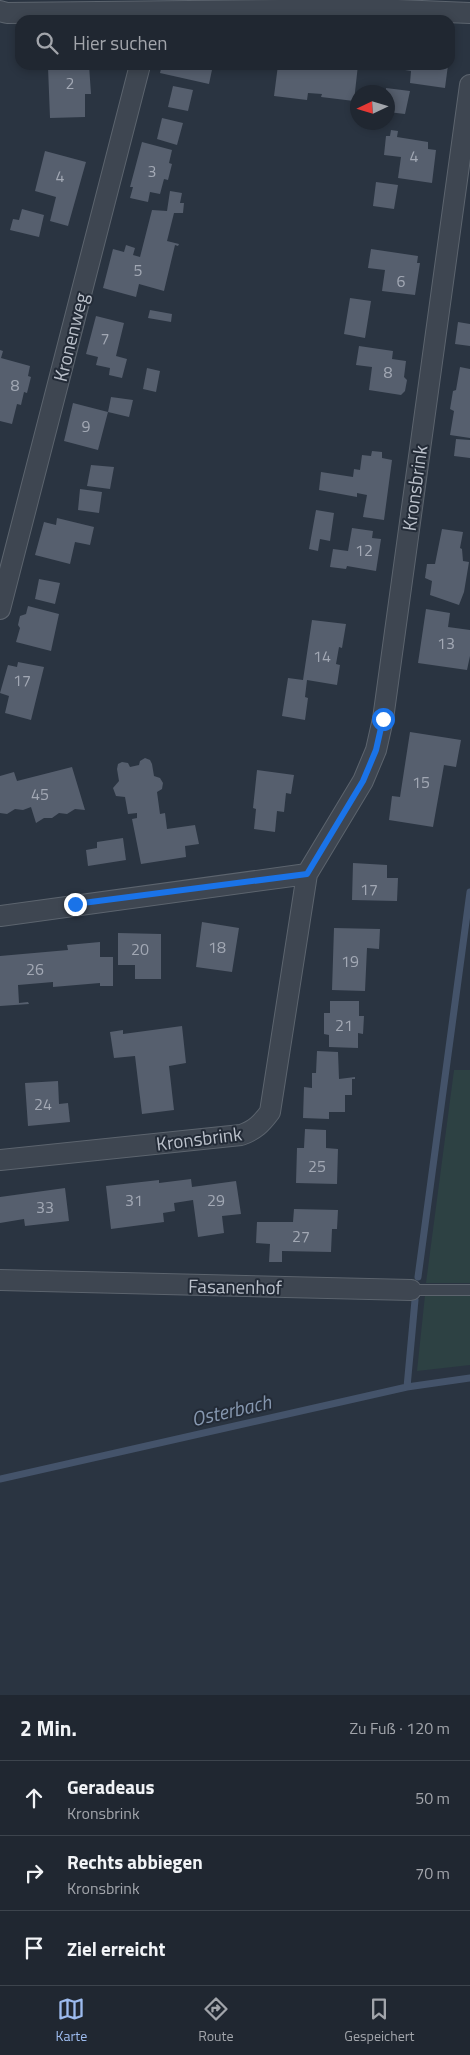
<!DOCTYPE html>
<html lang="de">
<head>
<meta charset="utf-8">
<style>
  :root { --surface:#202731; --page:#2d333d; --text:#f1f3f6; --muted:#a2a5ab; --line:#3d444d; --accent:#9dbbee }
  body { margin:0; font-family:"Titillium Web",sans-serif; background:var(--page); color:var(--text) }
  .compass { position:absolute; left:350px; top:85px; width:45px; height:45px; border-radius:50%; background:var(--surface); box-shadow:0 2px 8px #0003; rotate:266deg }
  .stop { position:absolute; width:15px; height:15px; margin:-11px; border:4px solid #1a73e8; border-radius:50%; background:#fff }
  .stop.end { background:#1a73e8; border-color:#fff; box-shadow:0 1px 5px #0008 }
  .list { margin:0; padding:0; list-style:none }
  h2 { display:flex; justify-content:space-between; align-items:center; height:65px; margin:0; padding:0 20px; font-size:21px }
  h2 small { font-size:16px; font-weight:400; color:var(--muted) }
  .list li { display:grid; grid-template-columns:32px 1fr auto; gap:15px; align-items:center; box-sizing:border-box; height:75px; padding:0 20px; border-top:1px solid var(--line) }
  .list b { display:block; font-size:19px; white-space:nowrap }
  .list p { margin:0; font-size:16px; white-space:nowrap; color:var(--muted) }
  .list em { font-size:16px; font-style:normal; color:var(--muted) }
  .icon { flex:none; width:28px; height:28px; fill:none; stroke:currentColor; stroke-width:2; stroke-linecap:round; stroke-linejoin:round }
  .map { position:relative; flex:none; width:470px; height:1695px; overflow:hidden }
  .search { position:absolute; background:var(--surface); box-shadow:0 2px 8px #0003; left:15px; right:15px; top:15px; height:55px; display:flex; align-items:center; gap:12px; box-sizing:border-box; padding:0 18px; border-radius:15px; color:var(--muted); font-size:19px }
  .sheet { height:290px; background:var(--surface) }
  nav { display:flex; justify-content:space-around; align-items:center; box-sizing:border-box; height:70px; border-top:1px solid var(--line); background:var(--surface); font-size:14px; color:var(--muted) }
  nav a { display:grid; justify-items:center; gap:2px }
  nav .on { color:var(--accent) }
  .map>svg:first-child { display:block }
  .green { fill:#2d4143 }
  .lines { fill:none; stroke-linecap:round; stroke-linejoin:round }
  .stream { stroke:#44536a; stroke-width:7 }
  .building { fill:#565f6e }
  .lane-casing { stroke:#5c646e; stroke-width:12 }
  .street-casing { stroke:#5c646e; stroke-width:22 }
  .lane { stroke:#3e4651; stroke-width:10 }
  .street { stroke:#3e4651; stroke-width:20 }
  .route { stroke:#1a73e8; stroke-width:6 }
  .labels { text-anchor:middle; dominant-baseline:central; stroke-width:4; stroke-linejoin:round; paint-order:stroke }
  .number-label { font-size:16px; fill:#a2a8b4 }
  .street-label { font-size:19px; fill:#bbc1cb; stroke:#232b37 }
  .water-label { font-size:20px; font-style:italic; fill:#8697af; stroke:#232b37 }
</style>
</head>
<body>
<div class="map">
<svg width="470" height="1695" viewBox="0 0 470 1695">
  <rect width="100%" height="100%" fill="#2a3441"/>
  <path class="green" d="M 454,1070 L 470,1070 L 470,1283 L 426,1283 Z
    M 425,1295 L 470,1295 L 470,1365 L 417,1371 Z"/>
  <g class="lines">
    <path class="stream" d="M 418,1277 L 470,892
      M 407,1387 L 415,1300
      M 0,1479 L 407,1387 L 470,1378"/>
  </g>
  <path class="building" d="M 61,65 L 89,65 L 91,94 L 85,94 L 85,117 L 50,118 L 48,67 L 61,67 Z
    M 162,65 L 213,65 L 209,84 L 160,73 Z
    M 278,65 L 358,65 L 354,101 L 321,97 L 322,94 L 308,93 L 307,100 L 274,96 Z
    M 406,65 L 448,65 L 445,88 L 410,83 L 411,71 L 405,70 Z
    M 173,86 L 193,90 L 188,111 L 168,107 Z
    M 386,88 L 410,91 L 405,114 L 388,112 Z
    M 162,118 L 183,123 L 177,145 L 157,139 Z
    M 391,130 L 398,131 L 397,137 L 428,142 L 428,149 L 436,150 L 432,183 L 398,178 L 401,157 L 384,155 L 386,136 L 390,136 Z
    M 142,142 L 172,150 L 169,163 L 172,164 L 168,180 L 164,179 L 160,194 L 150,192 L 148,202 L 130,198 L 133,187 L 130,187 Z
    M 45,151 L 86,162 L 68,226 L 50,221 L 56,197 L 35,191 Z
    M 376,182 L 398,185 L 394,209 L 373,206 Z
    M 170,191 L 182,193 L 180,203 L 184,203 L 183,213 L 174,213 L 167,241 L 179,244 L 178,246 L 175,245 L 164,291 L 139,284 L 136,297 L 103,288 L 113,249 L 124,252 L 126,245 L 135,248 L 133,255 L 140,257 L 152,210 L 167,211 Z
    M 22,209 L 44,215 L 39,237 L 10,230 L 13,219 L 19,220 Z
    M 371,249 L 418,256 L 417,263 L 420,263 L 415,295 L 382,291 L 385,270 L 368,268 Z
    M 350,298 L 371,301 L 365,338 L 344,334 Z
    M 150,310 L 172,314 L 171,322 L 148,318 Z
    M 96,316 L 124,323 L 116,356 L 127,359 L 122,378 L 109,375 L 110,368 L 96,365 L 98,357 L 86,354 Z
    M 458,322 L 470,324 L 470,346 L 455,344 Z
    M 359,346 L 393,351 L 392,359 L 406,361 L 404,377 L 407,380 L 405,391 L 401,395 L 369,390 L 372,367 L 356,365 Z
    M 0,350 L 3,351 L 1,358 L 30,366 L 28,376 L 31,377 L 27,393 L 24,392 L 21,405 L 17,404 L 12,424 L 0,421 Z
    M 460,367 L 470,369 L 470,438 L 450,435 L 454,411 L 450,409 L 453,391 L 456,390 Z
    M 147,368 L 160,371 L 156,392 L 143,389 Z
    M 111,397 L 133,400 L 129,417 L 108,412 Z
    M 73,403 L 108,412 L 98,450 L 64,441 Z
    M 456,439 L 470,440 L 470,458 L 454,456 Z
    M 372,451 L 382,452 L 382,458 L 392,460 L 384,520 L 363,517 L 367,495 L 357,493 L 357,497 L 319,490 L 321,472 L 353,477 L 354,469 L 360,470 L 362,455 L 371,456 Z
    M 91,465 L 114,467 L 110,489 L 87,486 Z
    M 80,489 L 102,492 L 99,513 L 78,510 Z
    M 316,510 L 334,513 L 330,541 L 320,539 L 318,551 L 309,549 Z
    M 57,518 L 94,527 L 90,545 L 75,542 L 70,564 L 35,555 L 44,522 L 56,525 Z
    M 352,528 L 373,531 L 372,538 L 381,539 L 376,571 L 347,566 L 346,569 L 330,567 L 333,549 L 348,551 Z
    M 442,529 L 463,532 L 460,548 L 462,549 L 463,561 L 469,562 L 464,592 L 459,605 L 430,595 L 432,581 L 425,578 L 427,564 L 435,564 Z
    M 39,579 L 60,583 L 55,604 L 35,599 Z
    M 28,606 L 59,614 L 51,651 L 16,642 L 20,628 L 18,625 L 20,616 L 26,614 Z
    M 426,609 L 450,613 L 448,627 L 470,630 L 470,656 L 467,670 L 418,663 Z
    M 312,620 L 346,624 L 342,648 L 339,647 L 336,664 L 340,665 L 337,685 L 307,680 L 305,697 L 308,698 L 305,720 L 282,716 L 288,678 L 303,680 Z
    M 18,662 L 44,667 L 31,720 L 5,713 L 9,696 L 0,693 L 8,665 L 17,667 Z
    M 410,732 L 461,740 L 456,767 L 444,765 L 433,827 L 389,820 L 392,796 L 400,797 Z
    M 145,758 L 150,760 L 152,764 L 154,776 L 160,778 L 163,783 L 162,789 L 157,792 L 160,814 L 165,813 L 167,829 L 195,825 L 199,844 L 185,846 L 186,857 L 141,864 L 132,819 L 137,818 L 137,813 L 128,814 L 125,797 L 116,796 L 113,788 L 119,781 L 117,769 L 118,764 L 122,762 L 128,763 L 130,767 L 139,765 L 140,761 Z
    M 72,767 L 85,810 L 75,809 L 67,814 L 59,813 L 52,818 L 44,818 L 36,823 L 31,807 L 23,810 L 15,809 L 7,814 L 0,813 L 0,776 L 14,772 L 17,781 Z
    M 257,770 L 294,775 L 291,794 L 286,793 L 284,812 L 277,811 L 275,832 L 254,829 L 256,809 L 253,808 Z
    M 123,838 L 126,860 L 88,866 L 86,850 L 97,848 L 97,842 Z
    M 353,863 L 387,865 L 387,878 L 398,878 L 397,901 L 352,900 Z
    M 202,922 L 239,928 L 232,972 L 196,967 Z
    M 334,928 L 380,929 L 379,949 L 367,948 L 365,991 L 332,990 Z
    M 118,933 L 161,934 L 161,979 L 135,979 L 135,965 L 118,965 Z
    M 100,942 L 100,957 L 113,957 L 113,986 L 100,986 L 100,983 L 53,987 L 53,982 L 18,985 L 19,1003 L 28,1002 L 29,1004 L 0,1006 L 0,956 L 68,950 L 67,945 Z
    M 330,1001 L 359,1001 L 359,1016 L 364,1016 L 363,1034 L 358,1033 L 358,1048 L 329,1047 L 329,1035 L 324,1034 L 324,1013 L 330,1013 Z
    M 182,1026 L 186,1063 L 169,1066 L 174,1110 L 142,1114 L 135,1056 L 114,1058 L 110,1032 L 123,1030 L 123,1034 Z
    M 317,1051 L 338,1052 L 339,1079 L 355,1077 L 355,1079 L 352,1079 L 352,1095 L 345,1095 L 345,1112 L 329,1112 L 329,1119 L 303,1118 L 304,1087 L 312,1088 L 312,1073 L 316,1073 Z
    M 58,1081 L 59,1104 L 68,1103 L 70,1122 L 28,1126 L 25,1083 Z
    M 305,1129 L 326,1130 L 326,1148 L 338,1149 L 337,1184 L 296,1183 L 297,1148 L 304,1148 Z
    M 191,1179 L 192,1187 L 236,1181 L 241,1214 L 222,1216 L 224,1233 L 198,1237 L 193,1200 L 174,1203 L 175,1211 L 163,1213 L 164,1222 L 111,1229 L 106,1186 L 159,1180 L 159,1183 Z
    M 65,1188 L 69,1221 L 25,1226 L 24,1219 L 0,1223 L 0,1197 Z
    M 294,1209 L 338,1210 L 337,1229 L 332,1229 L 331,1252 L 282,1251 L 282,1262 L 269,1262 L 270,1244 L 256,1243 L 257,1222 L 293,1222 Z"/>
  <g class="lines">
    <g class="lane-casing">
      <path id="lane" d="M 411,1290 L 470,1290"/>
    </g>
    <g class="street-casing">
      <path id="street" d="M 0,11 L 7,13 L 373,9 L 470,13
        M 0,609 L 140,65
        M 0,916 L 307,874 L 363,781 L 376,750 L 383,719 L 470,85
        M 0,1160 L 241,1135 C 255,1130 261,1124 270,1112 L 307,874
        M 0,1280 L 411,1290"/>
    </g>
    <use href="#lane" class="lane"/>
    <use href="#street" class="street"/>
  </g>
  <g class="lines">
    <path class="route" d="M 75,904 L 307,874 L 363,781 L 376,750 L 383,719"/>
  </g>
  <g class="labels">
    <g class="number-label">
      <text x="70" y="83">2</text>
      <text x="414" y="156">4</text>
      <text x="152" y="171">3</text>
      <text x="60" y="176">4</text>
      <text x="138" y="270">5</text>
      <text x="401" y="281">6</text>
      <text x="105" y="338">7</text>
      <text x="388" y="372">8</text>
      <text x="15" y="385">8</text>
      <text x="86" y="426">9</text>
      <text x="364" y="550">12</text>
      <text x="446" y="643">13</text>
      <text x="322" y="656">14</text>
      <text x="22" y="680">17</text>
      <text x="421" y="782">15</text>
      <text x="40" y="794">45</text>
      <text x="369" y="889">17</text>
      <text x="217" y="947">18</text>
      <text x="140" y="949">20</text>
      <text x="350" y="961">19</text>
      <text x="35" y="969">26</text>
      <text x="344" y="1025">21</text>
      <text x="43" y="1104">24</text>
      <text x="317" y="1166">25</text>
      <text x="134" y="1200">31</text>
      <text x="216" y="1200">29</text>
      <text x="45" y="1207">33</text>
      <text x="301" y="1236">27</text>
    </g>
    <g class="street-label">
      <text transform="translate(70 337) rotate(-76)">Kronenweg</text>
      <text transform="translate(414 488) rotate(-82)">Kronsbrink</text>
      <text transform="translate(199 1138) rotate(-7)">Kronsbrink</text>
      <text transform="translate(235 1286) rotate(1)">Fasanenhof</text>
    </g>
    <g class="water-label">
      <text transform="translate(231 1410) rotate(-13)">Osterbach</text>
    </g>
  </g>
</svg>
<svg class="compass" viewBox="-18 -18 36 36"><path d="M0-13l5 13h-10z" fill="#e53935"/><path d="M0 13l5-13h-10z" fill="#a2a5ab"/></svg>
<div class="stop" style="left:383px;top:719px"></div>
<div class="stop end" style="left:75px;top:904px"></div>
<div class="search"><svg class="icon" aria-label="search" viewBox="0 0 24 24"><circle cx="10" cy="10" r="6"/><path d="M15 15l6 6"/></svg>Hier suchen</div>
</div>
<section class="sheet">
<h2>2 Min.<small>Zu Fuß · 120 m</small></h2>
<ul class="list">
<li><svg class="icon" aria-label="ahead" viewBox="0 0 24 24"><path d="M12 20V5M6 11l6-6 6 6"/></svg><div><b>Geradeaus</b><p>Kronsbrink</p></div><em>50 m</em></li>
<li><svg class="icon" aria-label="right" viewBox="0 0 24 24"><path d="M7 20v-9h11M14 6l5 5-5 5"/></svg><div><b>Rechts abbiegen</b><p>Kronsbrink</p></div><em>70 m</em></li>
<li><svg class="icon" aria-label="arrive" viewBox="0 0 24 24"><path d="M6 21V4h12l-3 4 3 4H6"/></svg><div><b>Ziel erreicht</b></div></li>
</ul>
</section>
<nav>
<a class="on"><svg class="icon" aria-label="map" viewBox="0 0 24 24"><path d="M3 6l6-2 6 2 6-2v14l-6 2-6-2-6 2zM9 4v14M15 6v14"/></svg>Karte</a>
<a><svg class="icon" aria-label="directions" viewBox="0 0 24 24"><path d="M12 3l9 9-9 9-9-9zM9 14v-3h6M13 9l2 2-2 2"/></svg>Route</a>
<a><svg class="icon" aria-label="saved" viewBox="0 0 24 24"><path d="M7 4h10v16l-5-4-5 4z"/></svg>Gespeichert</a>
</nav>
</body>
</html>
